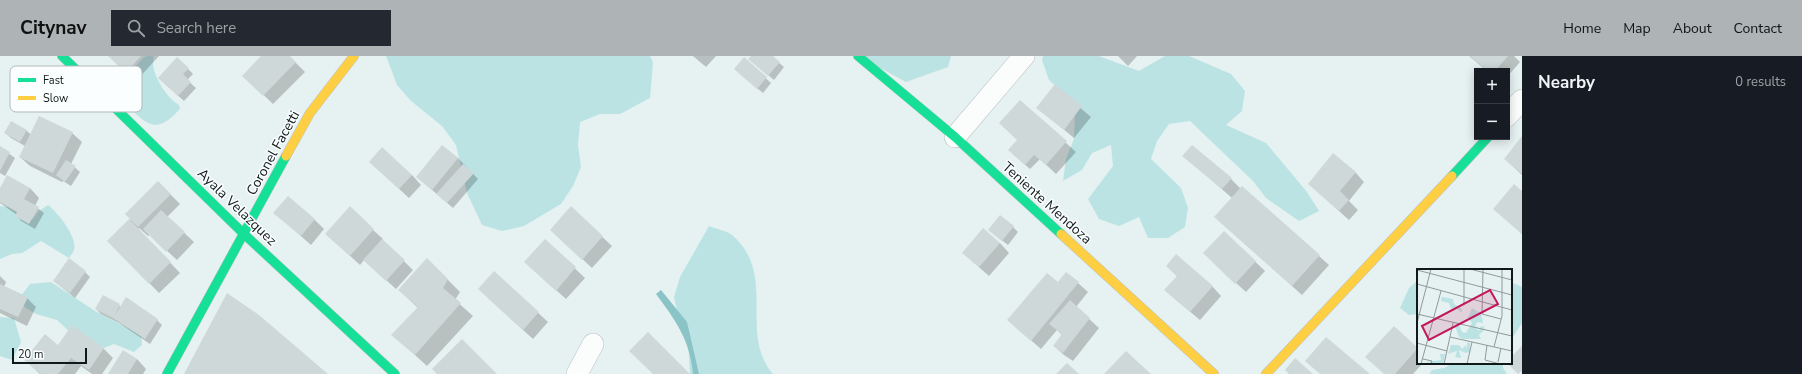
<!DOCTYPE html>
<html lang="en">
<head>
<meta charset="utf-8">
<style>
  :root { --surface:#171b24; --page:#242831; --text:#f1f3f6; --muted:#9ea1a6; --line:#363941; --accent:#aeb3b5 }
  body { margin:0; font-family:"Nunito Sans",sans-serif; background:var(--page); color:var(--text) }
  .controls { position:absolute; right:12px; top:12px; display:grid; overflow:hidden; border-radius:0px; box-shadow:0 2px 10px #0003 }
  .controls button { width:36px; height:36px; display:grid; place-items:center; padding:0; border:0; border-bottom:1px solid var(--line); background:var(--surface); color:var(--text); font:20px sans-serif }
  .scale { position:absolute; left:12px; bottom:10px; width:75px; box-sizing:border-box; padding-left:4px; border:2px solid #111819; border-top:0; font-size:11px; line-height:14px; white-space:nowrap; color:#111819; -webkit-text-stroke:3px #fafeff; paint-order:stroke }
  .list { margin:0; padding:0; list-style:none }
  h2 { display:flex; justify-content:space-between; align-items:center; height:52px; margin:0; padding:0 16px; font-size:17px }
  h2 small { font-size:13px; font-weight:400; color:var(--muted) }
  .icon { flex:none; width:22px; height:22px; fill:none; stroke:currentColor; stroke-width:2; stroke-linecap:round; stroke-linejoin:round }
  .map { position:relative; flex:none; width:1522px; height:318px; overflow:hidden }
  header { display:flex; align-items:center; gap:24px; box-sizing:border-box; height:56px; padding:0 20px; background:var(--accent); color:#111 }
  header strong { font-size:19px }
  nav { display:flex; gap:22px; margin-inline-start:auto; font-size:14px }
  .search { width:280px; height:36px; background:var(--page); display:flex; align-items:center; gap:10px; box-sizing:border-box; padding:0 14px; border-radius:0px; color:var(--muted); font-size:15px }
  main { display:flex }
  aside { flex:1; background:var(--surface) }
  .map>svg:first-child { display:block }
  .green { fill:#bce3e4 }
  .water { fill:#8ac4c6 }
  .shadow { fill:#0003 }
  .building { fill:#cfd8d8 }
  .lines { fill:none; stroke-linecap:round; stroke-linejoin:round }
  .street-casing { stroke:#bbc3c4; stroke-width:22 }
  .fast-casing { stroke:#bbc3c4; stroke-width:10 }
  .slow-casing { stroke:#bbc3c4; stroke-width:10 }
  .street { stroke:#fbfdfd; stroke-width:21 }
  .fast { stroke:#16e098; stroke-width:9 }
  .slow { stroke:#ffcf43; stroke-width:9 }
  .labels { text-anchor:middle; dominant-baseline:central; stroke-width:3; stroke-linejoin:round; paint-order:stroke }
  .street-label { font-size:14px; fill:#111819; stroke:#fafeff }
  .inset-road { fill:none; stroke:#919a9b; stroke-width:1 }
  .view { fill:#c2185b; fill-opacity:0.15; stroke:#c2185b; stroke-width:2 }
  .inset-edge { fill:none; stroke:#111819; stroke-width:2 }
  .key { fill:#fafeff; stroke:#b4b9ba; stroke-width:1 }
  .key-label { font-size:11px; fill:#111819 }
</style>
</head>
<body>
<header>
<strong>Citynav</strong>
<div class="search"><svg class="icon" aria-label="search" viewBox="0 0 24 24"><circle cx="10" cy="10" r="6"/><path d="M15 15l6 6"/></svg>Search here</div>
<nav><a>Home</a><a>Map</a><a>About</a><a>Contact</a></nav>
</header>
<main>
<div class="map">
<svg width="1522" height="318" viewBox="0 0 1522 318">
  <rect width="100%" height="100%" fill="#e6f1f1"/>
  <path class="green" d="M 147,0 L 153,0 C 154,4 153,6 153,9 C 155,23 167,42 179,49 L 180,53 C 162,72 153,75 134,56 C 126,48 118,40 109,32 L 108,27 L 111,16 L 128,19 L 143,2 Z
    M 386,0 L 650,0 L 653,6 L 650,42 L 620,58 L 600,58 L 580,66 L 578,89 L 581,111 L 573,130 L 561,148 L 524,170 L 502,175 L 482,169 L 467,137 L 456,89 L 442,70 L 411,45 L 397,29 Z
    M 858,0 L 951,0 L 948,11 L 906,26 Z
    M 1043,0 L 1099,0 L 1139,15 L 1165,0 L 1189,0 L 1231,18 L 1245,35 L 1242,55 L 1226,69 L 1266,87 L 1307,136 L 1319,155 L 1299,165 L 1266,142 L 1253,125 L 1190,65 L 1169,68 L 1157,85 L 1151,103 L 1181,132 L 1188,152 L 1185,171 L 1168,182 L 1148,182 L 1139,161 L 1119,170 L 1099,163 L 1088,143 L 1113,110 L 1111,89 L 1092,97 L 1082,114 L 1063,125 L 1066,103 L 1074,83 L 1075,58 L 1065,39 L 1049,24 L 1042,4 Z
    M 48,149 C 57,156 78,181 74,194 C 73,197 70,200 69,202 L 41,185 L 22,197 L 12,198 L 0,203 L 0,150 L 8,151 L 33,163 L 39,155 Z
    M 709,170 C 716,173 727,175 732,179 C 778,218 738,278 773,318 L 690,318 L 688,283 L 679,263 L 674,241 L 680,221 Z
    M 1418,224 L 1418,258 L 1409,259 L 1400,252 L 1409,232 Z
    M 51,226 L 95,255 L 141,279 L 142,289 L 134,296 L 114,288 L 104,292 L 73,279 L 57,264 L 36,258 L 26,252 L 18,244 L 30,228 Z
    M 1511,226 L 1522,231 L 1522,267 L 1511,284 Z
    M 0,261 L 14,262 L 21,286 L 12,304 L 0,300 Z
    M 1453,307 L 1503,307 L 1503,312 L 1507,318 L 1429,318 L 1432,314 L 1444,312 Z"/>
  <path class="water" d="M 661,234 L 687,266 L 699,318 L 693,318 C 690,284 676,265 656,238 Z"/>
  <path class="shadow" d="M 109,0 L 159,0 L 136,25 Z
    M 263,0 L 289,0 L 305,16 L 273,48 L 244,20 Z
    M 693,0 L 716,0 L 706,11 Z
    M 752,0 L 771,0 L 784,11 L 774,24 L 755,8 Z
    M 1118,0 L 1137,0 L 1128,10 Z
    M 1469,0 L 1514,0 L 1520,6 L 1507,21 L 1507,15 L 1487,15 Z
    M 177,2 L 193,18 L 187,24 L 196,32 L 184,45 L 164,27 Z
    M 745,3 L 771,27 L 763,37 L 740,18 Z
    M 1055,30 L 1091,61 L 1074,82 L 1038,52 Z
    M 1020,45 L 1076,96 L 1056,118 L 1040,103 L 1030,113 L 1014,99 L 1018,84 Z
    M 26,74 L 31,79 L 72,77 L 82,86 L 71,108 L 80,116 L 71,130 L 63,125 L 62,126 L 30,110 L 20,101 L 25,90 L 11,82 L 5,77 Z
    M 1522,81 L 1522,119 L 1505,103 Z
    M 442,90 L 458,102 L 478,123 L 453,152 L 417,121 Z
    M 0,91 L 15,102 L 5,120 L 0,117 Z
    M 1184,100 L 1231,123 L 1241,133 L 1242,131 L 1329,209 L 1302,239 L 1225,170 L 1232,142 Z
    M 370,106 L 412,119 L 421,129 L 409,142 Z
    M 1355,116 L 1364,126 L 1349,145 L 1358,154 L 1349,164 L 1319,137 Z
    M 158,126 L 180,148 L 167,161 L 194,186 L 177,204 L 150,179 L 148,180 L 139,172 L 138,173 L 180,217 L 159,237 L 108,185 L 131,163 Z
    M 30,132 L 39,142 L 35,150 L 44,157 L 35,173 L 21,165 L 17,159 L 0,147 L 0,134 Z
    M 1522,137 L 1522,178 L 1494,153 Z
    M 571,152 L 612,190 L 592,212 L 561,183 Z
    M 275,157 L 314,163 L 324,173 L 311,189 Z
    M 1013,171 L 1018,176 L 1008,189 L 995,179 Z
    M 373,174 L 383,183 L 382,184 L 413,214 L 396,233 L 364,204 L 360,209 L 336,187 Z
    M 1224,176 L 1265,215 L 1246,236 L 1213,206 Z
    M 545,184 L 585,222 L 566,243 L 535,215 Z
    M 1000,187 L 1009,197 L 989,220 L 963,197 Z
    M 427,203 L 460,236 L 455,244 L 473,260 L 427,310 L 393,279 L 418,252 L 399,234 Z
    M 1167,210 L 1212,230 L 1221,240 L 1200,264 L 1175,243 L 1178,221 Z
    M 85,216 L 90,221 L 75,242 L 54,225 Z
    M 494,216 L 548,266 L 533,283 L 488,242 Z
    M 0,220 L 6,226 L 4,231 L 27,242 L 36,251 L 27,270 L 0,257 Z
    M 1058,227 L 1078,227 L 1088,236 L 1076,251 L 1099,272 L 1073,305 L 1064,299 L 1054,290 L 1062,279 L 1057,274 L 1041,293 L 1018,273 Z
    M 103,241 L 121,251 L 157,264 L 162,269 L 150,288 L 119,267 L 101,258 L 96,253 Z
    M 72,271 L 104,293 L 113,302 L 102,318 L 92,318 L 81,310 L 75,318 L 40,318 L 25,304 L 59,290 Z
    M 1394,271 L 1418,293 L 1418,307 L 1423,307 L 1413,318 L 1384,318 Z
    M 137,303 L 146,313 L 143,318 L 110,318 Z"/>
  <path class="building" d="M 108,0 L 141,0 L 126,17 Z
    M 261,0 L 290,0 L 296,6 L 263,40 L 242,20 Z
    M 751,0 L 773,0 L 780,6 L 768,20 L 748,3 Z
    M 1470,0 L 1508,0 L 1495,15 L 1488,15 Z
    M 177,1 L 189,12 L 183,18 L 191,26 L 178,40 L 158,22 Z
    M 744,1 L 767,21 L 757,33 L 734,13 Z
    M 1055,28 L 1082,50 L 1064,74 L 1036,52 Z
    M 1020,44 L 1067,85 L 1046,109 L 1034,99 L 1025,109 L 1008,94 L 1017,84 L 999,67 Z
    M 39,60 L 73,76 L 53,117 L 19,101 Z
    M 11,65 L 27,74 L 20,86 L 4,77 Z
    M 1522,80 L 1522,118 L 1504,103 Z
    M 442,89 L 458,102 L 432,134 L 416,121 Z
    M 1192,89 L 1232,122 L 1222,133 L 1182,100 Z
    M 0,90 L 10,96 L 0,115 Z
    M 382,91 L 412,119 L 399,133 L 369,106 Z
    M 1333,97 L 1356,116 L 1340,135 L 1349,144 L 1339,155 L 1308,128 Z
    M 66,104 L 76,110 L 65,126 L 56,119 Z
    M 463,108 L 474,117 L 447,147 L 436,138 Z
    M 7,119 L 30,132 L 24,143 L 39,151 L 29,168 L 15,160 L 17,156 L 0,146 L 0,132 Z
    M 158,125 L 171,138 L 138,171 L 125,158 Z
    M 1514,128 L 1522,135 L 1522,178 L 1493,153 Z
    M 1242,130 L 1320,199 L 1292,230 L 1214,161 Z
    M 288,140 L 315,163 L 301,180 L 273,157 Z
    M 350,150 L 374,173 L 350,200 L 325,178 Z
    M 571,150 L 603,180 L 582,204 L 550,174 Z
    M 161,154 L 185,176 L 166,196 L 143,173 Z
    M 1000,159 L 1014,170 L 1002,185 L 988,174 Z
    M 129,163 L 171,206 L 149,228 L 107,185 Z
    M 983,172 L 1000,187 L 979,211 L 962,197 Z
    M 1224,175 L 1256,205 L 1235,228 L 1203,197 Z
    M 382,183 L 405,204 L 386,225 L 363,204 Z
    M 545,183 L 576,211 L 556,235 L 524,206 Z
    M 1176,198 L 1213,230 L 1190,256 L 1164,234 L 1177,220 L 1166,210 Z
    M 69,202 L 86,215 L 70,237 L 53,225 Z
    M 427,202 L 448,223 L 443,232 L 461,247 L 415,299 L 391,279 L 418,251 L 398,234 Z
    M 494,215 L 539,256 L 523,274 L 478,233 Z
    M 1066,216 L 1079,226 L 1031,285 L 1007,264 L 1047,217 L 1058,226 Z
    M 0,228 L 28,241 L 18,261 L 0,253 Z
    M 227,237 L 259,259 L 328,318 L 184,318 Z
    M 103,239 L 120,248 L 115,259 L 126,241 L 158,263 L 145,283 L 113,262 L 95,253 Z
    M 1070,244 L 1090,262 L 1063,297 L 1053,290 L 1062,278 L 1049,268 Z
    M 72,269 L 104,292 L 89,314 L 71,302 L 58,318 L 41,318 L 24,304 L 45,278 L 58,289 Z
    M 1394,270 L 1418,292 L 1395,318 L 1384,318 L 1365,301 Z
    M 648,276 L 690,318 L 653,318 L 629,295 Z
    M 1326,281 L 1370,318 L 1320,318 L 1305,305 Z
    M 462,283 L 497,318 L 437,318 L 432,313 Z
    M 1522,290 L 1522,315 L 1518,318 L 1507,307 L 1511,307 L 1511,301 Z
    M 123,294 L 137,303 L 128,318 L 108,318 Z
    M 1126,295 L 1151,318 L 1104,318 Z
    M 1295,302 L 1313,318 L 1289,318 L 1285,314 Z
    M 1067,307 L 1079,318 L 1056,318 Z"/>
  <g class="lines">
    <g class="street-casing">
      <path id="street" d="M 1507,60 L 1522,44
        M 955,81 L 1024,0
        M 577,318 L 593,288"/>
    </g>
    <g class="fast-casing">
      <path id="fast" d="M 62,0 L 245,179 L 395,318
        M 858,0 L 955,81 L 1061,178
        M 1452,120 L 1488,81
        M 167,318 L 286,100"/>
    </g>
    <g class="slow-casing">
      <path id="slow" d="M 286,100 L 310,57 L 354,0
        M 1061,178 L 1214,318
        M 1266,318 L 1452,120"/>
    </g>
    <use href="#street" class="street"/>
    <use href="#fast" class="fast"/>
    <use href="#slow" class="slow"/>
  </g>
  <g class="labels">
    <g class="street-label">
      <text transform="translate(273 97) rotate(-61)">Coronel Facetti</text>
      <text transform="translate(1047 147) rotate(42)">Teniente Mendoza</text>
      <text transform="translate(237 151) rotate(44)">Ayala Velazquez</text>
    </g>
  </g>
  <g transform="translate(1417 213)">
    <rect width="95" height="95" fill="#e6f1f1"/>
    <path d="M 25,28 L 36,30 L 37,35 L 45,40 L 45,44 L 39,39 L 34,40 L 32,34 L 24,32 ZM 55,39 L 64,45 L 66,54 L 60,53 L 58,58 L 62,57 L 59,59 L 62,62 L 63,58 L 67,57 L 67,61 L 62,66 L 64,70 L 46,70 L 42,68 L 38,57 L 42,56 L 45,63 L 49,64 L 55,54 L 51,49 ZM 50,73 L 53,74 L 53,83 L 49,84 L 42,81 L 44,89 L 38,88 L 40,82 L 31,85 L 34,76 L 42,76 L 45,80 L 49,76 L 50,80 ZM 23,85 L 28,85 L 26,95 L 7,93 L 24,91 Z" fill="#bce3e4"/>
    <path class="inset-road" d="M 47,0 L 47,36M 53,0 L 95,11M 66,0 L 65,45 L 84,50M 0,1 L 95,26M 0,15 L 95,41M 0,45 L 95,67M 0,54 L 14,0M 33,68 L 95,82M 0,74 L 30,82M 70,76 L 68,91 L 83,95M 77,78 L 85,47 L 85,0M 6,90 L 15,92 L 14,95M 81,93 L 84,79M 4,95 L 24,22M 27,95 L 36,54M 50,95 L 55,73"/>
    <path class="view" d="M 73,21 L 81,35 L 12,71 L 5,57 Z"/>
    <rect width="95" height="95" class="inset-edge"/>
  </g>
  <rect x="10" y="10" width="132" height="46" rx="6" class="key"/>
  <rect x="18" y="22" width="18" height="4" fill="#16e098"/>
  <rect x="18" y="40" width="18" height="4" fill="#ffcf43"/>
  <g class="key-label">
    <text x="43" y="28">Fast</text>
    <text x="43" y="46">Slow</text>
  </g>
</svg>
<div class="controls">
<button>+</button>
<button>−</button>
</div>
<div class="scale">20 m</div>
</div>
<aside>
<h2>Nearby<small>0 results</small></h2>
<ul class="list">
</ul>
</aside>
</main>
</body>
</html>
